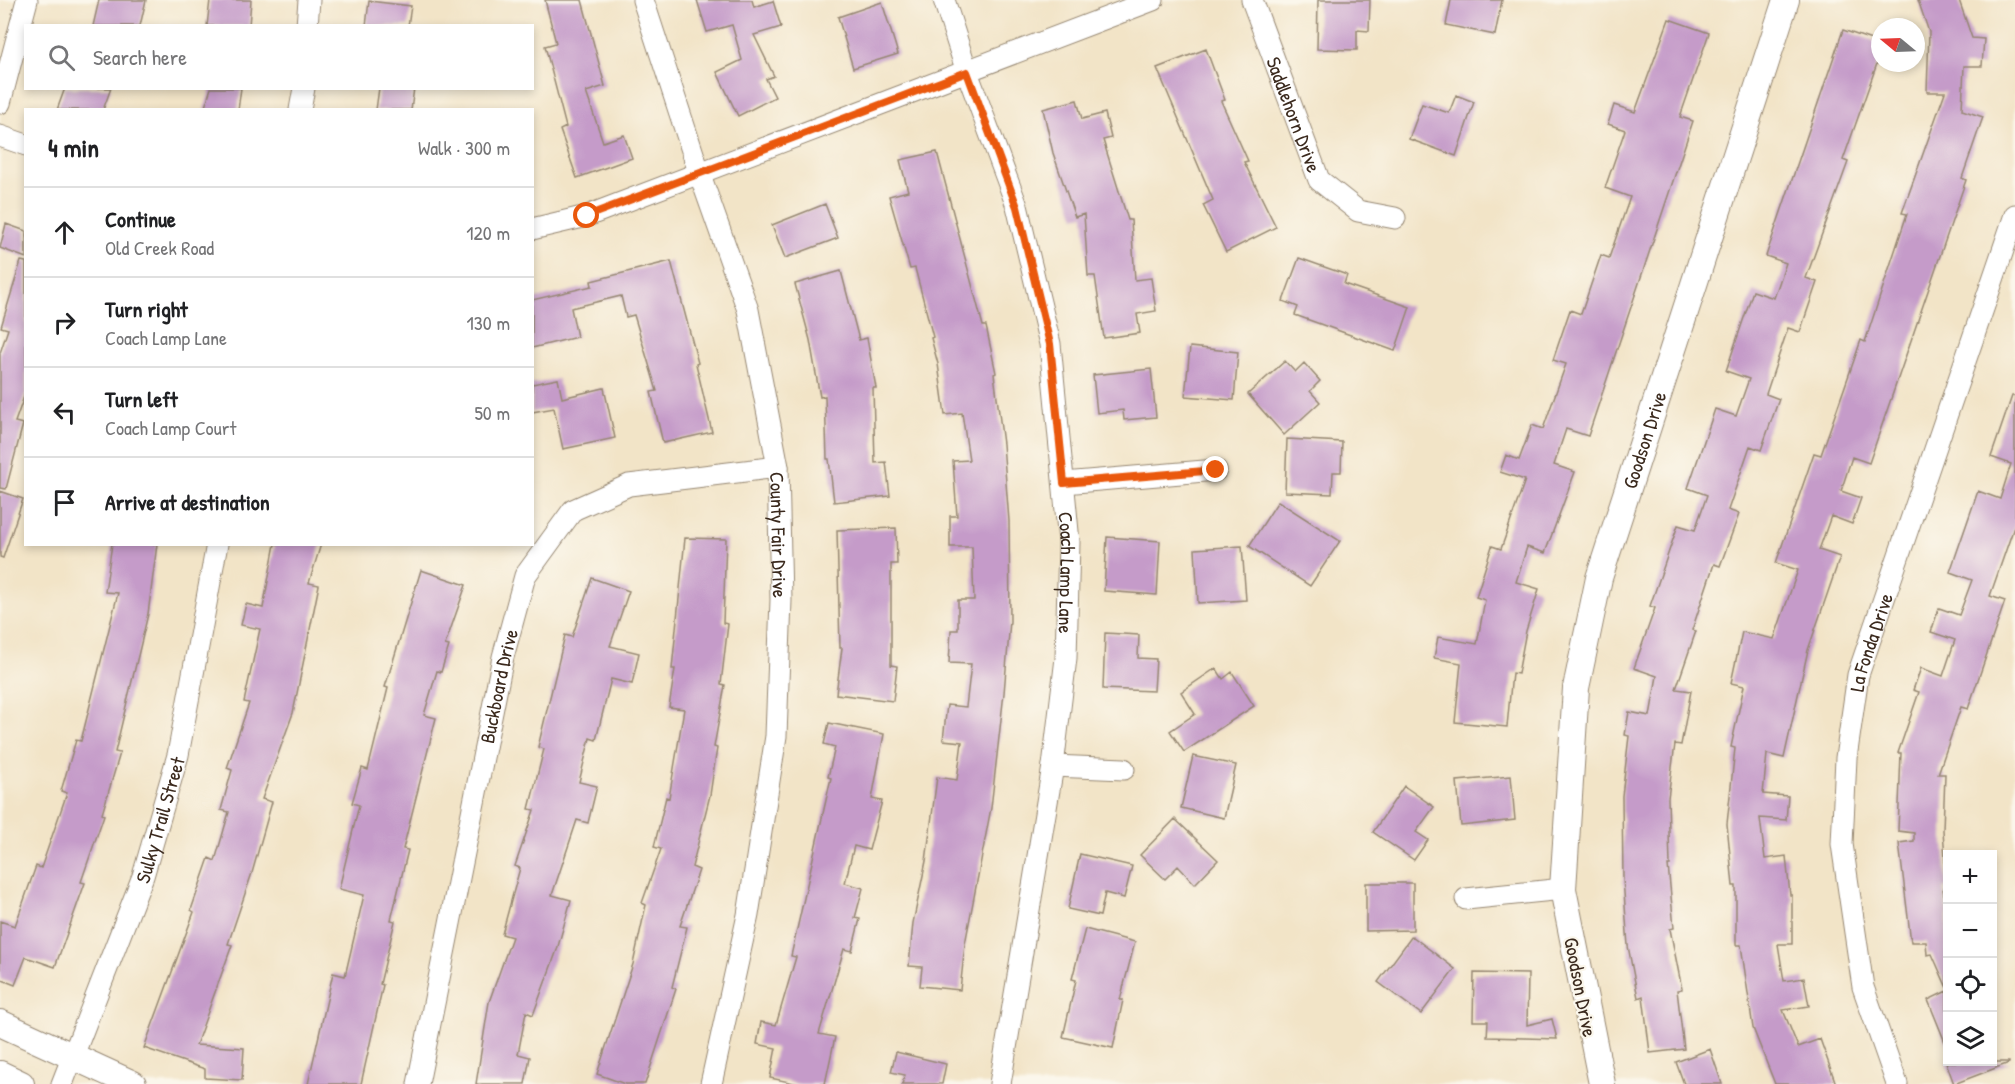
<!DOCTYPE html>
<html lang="en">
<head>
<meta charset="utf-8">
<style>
  :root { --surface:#fff; --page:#f2f2f2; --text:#202124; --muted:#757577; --line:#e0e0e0 }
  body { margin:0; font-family:"Patrick Hand",sans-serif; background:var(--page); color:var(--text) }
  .controls { position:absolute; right:18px; bottom:18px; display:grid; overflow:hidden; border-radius:0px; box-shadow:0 3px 9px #0003 }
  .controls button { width:54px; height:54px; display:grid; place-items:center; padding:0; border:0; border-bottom:2px solid var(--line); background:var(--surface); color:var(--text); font:30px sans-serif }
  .compass { position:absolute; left:1871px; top:18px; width:54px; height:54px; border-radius:50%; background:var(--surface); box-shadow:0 3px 9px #0003; rotate:289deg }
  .stop { position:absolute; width:18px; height:18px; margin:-14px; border:4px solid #ea580c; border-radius:50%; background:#fff }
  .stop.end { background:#ea580c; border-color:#fff; box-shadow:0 2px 6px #0008 }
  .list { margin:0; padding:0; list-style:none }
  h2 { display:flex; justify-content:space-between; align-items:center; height:78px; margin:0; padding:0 24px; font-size:26px }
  h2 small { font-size:20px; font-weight:400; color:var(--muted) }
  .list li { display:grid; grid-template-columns:39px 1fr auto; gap:18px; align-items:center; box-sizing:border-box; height:90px; padding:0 24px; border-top:2px solid var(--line) }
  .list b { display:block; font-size:22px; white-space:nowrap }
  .list p { margin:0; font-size:20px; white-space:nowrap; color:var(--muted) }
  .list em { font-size:20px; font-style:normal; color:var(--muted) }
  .icon { flex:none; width:33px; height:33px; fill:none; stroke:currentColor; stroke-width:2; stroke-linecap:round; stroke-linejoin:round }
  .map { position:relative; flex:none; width:2015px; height:1084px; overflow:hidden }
  .search { position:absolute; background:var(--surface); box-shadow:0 3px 9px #0003; left:24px; top:24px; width:510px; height:66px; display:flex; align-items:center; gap:15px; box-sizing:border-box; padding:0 21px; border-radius:0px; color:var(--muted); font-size:22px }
  .panel { position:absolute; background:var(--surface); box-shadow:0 3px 9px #0003; left:24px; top:108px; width:510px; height:438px; border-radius:0px }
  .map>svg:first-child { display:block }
  .building { fill:#c59bc9 }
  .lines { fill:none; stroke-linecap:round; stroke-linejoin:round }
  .minor-casing { stroke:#968772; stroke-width:23 }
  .tertiary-casing { stroke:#968772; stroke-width:28 }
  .minor { stroke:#fff; stroke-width:21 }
  .tertiary { stroke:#fff; stroke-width:26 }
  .route { stroke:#ea580c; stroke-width:8 }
  .labels { text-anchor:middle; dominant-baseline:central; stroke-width:4.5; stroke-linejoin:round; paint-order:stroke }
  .street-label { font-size:20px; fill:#3b2a1e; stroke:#fbf7ec }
</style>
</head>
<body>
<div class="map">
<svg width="2015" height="1084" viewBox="0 0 2015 1084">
  <rect width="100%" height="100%" fill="#fbf7ec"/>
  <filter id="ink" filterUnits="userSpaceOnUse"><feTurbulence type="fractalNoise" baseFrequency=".0167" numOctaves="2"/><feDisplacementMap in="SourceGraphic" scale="12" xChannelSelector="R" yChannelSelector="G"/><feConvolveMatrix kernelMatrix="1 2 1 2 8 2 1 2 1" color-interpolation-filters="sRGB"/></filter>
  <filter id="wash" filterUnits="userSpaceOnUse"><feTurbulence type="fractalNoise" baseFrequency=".008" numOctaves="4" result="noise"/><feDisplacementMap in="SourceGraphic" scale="24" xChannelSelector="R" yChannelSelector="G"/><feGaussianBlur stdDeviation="1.35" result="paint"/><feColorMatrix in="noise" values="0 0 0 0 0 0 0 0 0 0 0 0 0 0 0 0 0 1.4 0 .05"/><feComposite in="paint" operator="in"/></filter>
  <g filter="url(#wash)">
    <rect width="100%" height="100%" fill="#f2e4c7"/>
    <g id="blocks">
      <path class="building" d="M 99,0 L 146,0 L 140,26 L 93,26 Z
        M 210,0 L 251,0 L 249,26 L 207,26 Z
        M 545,0 L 582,0 L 605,86 L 586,92 L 603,142 L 624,135 L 632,158 L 577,178 L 560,130 L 566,127 L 545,46 L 556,43 Z
        M 697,0 L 752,0 L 754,7 L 773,1 L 781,27 L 754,35 L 774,76 L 766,79 L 775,97 L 738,116 L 717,72 L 742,60 L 732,25 L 707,32 Z
        M 1318,0 L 1370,0 L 1369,31 L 1357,30 L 1357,50 L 1317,49 Z
        M 1451,0 L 1502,0 L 1495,35 L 1446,25 Z
        M 1918,0 L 1959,0 L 1972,38 L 1984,39 L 1982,66 L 1964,66 L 1962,110 L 1983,117 L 1962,178 L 1966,180 L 1869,463 L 1852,457 L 1841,491 L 1861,498 L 1852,524 L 1831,516 L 1819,550 L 1840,557 L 1808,650 L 1784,758 L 1767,754 L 1763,794 L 1788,796 L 1786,820 L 1760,818 L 1765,859 L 1786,856 L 1790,895 L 1792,895 L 1792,944 L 1778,944 L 1784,981 L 1804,978 L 1809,1006 L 1783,1010 L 1798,1047 L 1820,1039 L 1836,1084 L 1775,1084 L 1753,1028 L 1741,945 L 1736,945 L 1736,886 L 1733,886 L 1727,824 L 1735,748 L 1731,747 L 1744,686 L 1731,683 L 1742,632 L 1774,639 L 1798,570 L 1776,563 L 1814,453 L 1821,455 L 1861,340 L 1865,342 L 1907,214 L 1902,213 L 1945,92 L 1927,92 L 1929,32 Z
        M 369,1 L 411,6 L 408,26 L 366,26 Z
        M 882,2 L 898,54 L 853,68 L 838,17 Z
        M 1669,19 L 1709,33 L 1680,117 L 1693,121 L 1588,436 L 1566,429 L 1554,465 L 1575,472 L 1545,553 L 1527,547 L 1516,582 L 1539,589 L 1526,631 L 1518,674 L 1512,673 L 1507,727 L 1455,722 L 1461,663 L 1434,658 L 1438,637 L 1477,644 L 1485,600 L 1476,597 L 1492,546 L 1501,549 L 1525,480 L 1500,472 L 1506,455 L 1519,460 L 1532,425 L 1543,429 L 1566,364 L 1553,360 L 1570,310 L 1581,314 L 1601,255 L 1609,258 L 1630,197 L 1605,188 L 1625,130 L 1608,124 L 1614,105 L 1635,112 Z
        M 1843,30 L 1880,43 L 1880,55 L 1843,160 L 1848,162 L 1806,278 L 1817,282 L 1800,332 L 1788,328 L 1766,394 L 1779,399 L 1761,450 L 1750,446 L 1728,510 L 1739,514 L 1720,566 L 1714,564 L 1692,630 L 1696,631 L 1676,689 L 1691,691 L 1681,745 L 1675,744 L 1668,798 L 1670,865 L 1668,865 L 1674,928 L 1670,929 L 1682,989 L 1677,990 L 1684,1049 L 1650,1053 L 1643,996 L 1638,998 L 1628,946 L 1623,879 L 1622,796 L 1629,736 L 1625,735 L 1629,712 L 1650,716 L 1657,676 L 1634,668 L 1655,608 L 1650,606 L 1678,525 L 1695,530 L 1707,495 L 1688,488 L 1715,409 L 1736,416 L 1749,379 L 1726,371 L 1753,291 L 1774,298 L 1786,263 L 1766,256 Z
        M 1206,49 L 1225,100 L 1221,101 L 1248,161 L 1244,162 L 1276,227 L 1226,252 L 1203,205 L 1213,200 L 1157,68 Z
        M 65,88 L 111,88 L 103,110 L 57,110 Z
        M 211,88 L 241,88 L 238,110 L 204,110 Z
        M 379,88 L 414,88 L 411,110 L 376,110 Z
        M 1456,95 L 1474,102 L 1456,156 L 1409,139 L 1422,104 L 1449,113 Z
        M 1077,100 L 1082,119 L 1105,113 L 1111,138 L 1103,140 L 1128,220 L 1131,220 L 1135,280 L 1151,278 L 1156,311 L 1137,314 L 1140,333 L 1104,338 L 1095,276 L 1088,276 L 1084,214 L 1075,217 L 1053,153 L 1043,109 Z
        M 937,152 L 983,326 L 986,326 L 996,373 L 994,374 L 1003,444 L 1009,521 L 1010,621 L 1004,693 L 991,808 L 965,944 L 960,990 L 920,986 L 922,967 L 909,966 L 913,923 L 926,861 L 937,777 L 957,780 L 962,742 L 943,740 L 947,705 L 966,707 L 971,664 L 949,663 L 951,630 L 958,630 L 958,600 L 974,600 L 972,547 L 950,547 L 950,516 L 957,516 L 953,461 L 969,460 L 962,413 L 945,415 L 938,364 L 931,338 L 933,337 L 915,268 L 910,269 L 889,196 L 908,191 L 900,160 Z
        M 825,204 L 838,238 L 785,258 L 772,225 Z
        M 6,224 L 26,231 L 26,258 L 0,248 Z
        M 1299,258 L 1347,275 L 1344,284 L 1410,307 L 1395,351 L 1295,315 L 1298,307 L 1283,301 Z
        M 21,261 L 26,262 L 26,391 L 15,422 L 23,424 L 6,489 L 0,488 L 0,353 L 8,329 L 1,327 Z
        M 671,261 L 698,363 L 696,364 L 712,432 L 663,443 L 651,392 L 657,391 L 634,315 L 626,317 L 621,296 L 571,308 L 577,337 L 532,348 L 532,300 L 592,286 L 591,281 Z
        M 841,271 L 859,340 L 867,338 L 876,388 L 873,388 L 875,463 L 886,462 L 890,496 L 834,502 L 829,459 L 827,459 L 825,396 L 820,397 L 810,340 L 795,284 Z
        M 1190,347 L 1238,352 L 1234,400 L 1185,396 Z
        M 1285,361 L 1295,372 L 1304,363 L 1320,381 L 1310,391 L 1320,402 L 1284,435 L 1248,394 Z
        M 1151,369 L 1156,417 L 1124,420 L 1123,410 L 1097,413 L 1093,375 Z
        M 558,379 L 562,398 L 604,388 L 615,438 L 563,449 L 554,408 L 532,412 L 532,384 Z
        M 2012,396 L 2015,396 L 2015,524 L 1990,596 L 2005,601 L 1968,709 L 1961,707 L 1938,774 L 1945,774 L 1943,830 L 1947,887 L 1943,888 L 1947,913 L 1947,988 L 1932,954 L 1927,955 L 1926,942 L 1911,942 L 1899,843 L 1914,841 L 1914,833 L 1898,831 L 1901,753 L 1898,753 L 1919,692 L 1913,690 L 1921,668 L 1943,676 L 1955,640 L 1931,632 L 1939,608 L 1959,615 L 1972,580 L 1950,572 L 1978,491 L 2000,499 L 2011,464 L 1991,457 Z
        M 1287,439 L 1342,442 L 1341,472 L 1333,472 L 1332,494 L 1285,492 Z
        M 0,491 L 23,499 L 3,558 L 0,557 Z
        M 1278,501 L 1340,541 L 1310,586 L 1249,546 Z
        M 896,528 L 897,564 L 891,564 L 891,665 L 897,666 L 893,701 L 836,694 L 842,648 L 840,648 L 837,530 Z
        M 1107,537 L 1160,541 L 1157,595 L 1104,591 Z
        M 685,538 L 726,539 L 723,623 L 728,624 L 721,684 L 725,685 L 714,747 L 717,748 L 710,795 L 692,867 L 699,870 L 680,926 L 687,927 L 672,987 L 676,989 L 645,1084 L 625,1084 L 597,1074 L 633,964 L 646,905 L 642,903 L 661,849 L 654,847 L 666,797 L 669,798 L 684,709 L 669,707 L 675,669 L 672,669 Z
        M 112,544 L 157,544 L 148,614 L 115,752 L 120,753 L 102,814 L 104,815 L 81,882 L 85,883 L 55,967 L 26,957 L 15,985 L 0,979 L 0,921 L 15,926 L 36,866 L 41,868 L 67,793 L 61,791 L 76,740 L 81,741 L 118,593 L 105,592 Z
        M 275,544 L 321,544 L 309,583 L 319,585 L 293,713 L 262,799 L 272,802 L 252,873 L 228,944 L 232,945 L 196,1045 L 244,1048 L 242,1080 L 205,1078 L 205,1069 L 144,1048 L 194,912 L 191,910 L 209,858 L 215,861 L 229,812 L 221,810 L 232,770 L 227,768 L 249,703 L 244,702 L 260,629 L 241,625 L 246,604 L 263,608 Z
        M 1242,546 L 1246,600 L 1198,603 L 1195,549 Z
        M 421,570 L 466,585 L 445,645 L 449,646 L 441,672 L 437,671 L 424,715 L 436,718 L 403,849 L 408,850 L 391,920 L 395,921 L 380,984 L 383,985 L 361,1084 L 308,1084 L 333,973 L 345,976 L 364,895 L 339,889 L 359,805 L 352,803 L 362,768 L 368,770 L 388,688 L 385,687 Z
        M 592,578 L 629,591 L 610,646 L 639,653 L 632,684 L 611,679 L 596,740 L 590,738 L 579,782 L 597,786 L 588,823 L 577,820 L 552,895 L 571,900 L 557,950 L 533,1015 L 526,1012 L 518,1054 L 530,1057 L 525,1084 L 476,1084 L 489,1002 L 512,937 L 502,934 L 520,868 L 515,866 L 534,810 L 529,809 L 544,749 L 538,747 L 565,635 L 572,637 Z
        M 1105,633 L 1139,635 L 1138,658 L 1156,659 L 1154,691 L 1103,689 Z
        M 1216,668 L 1223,679 L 1232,672 L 1254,706 L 1184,752 L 1170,731 L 1195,714 L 1181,692 Z
        M 829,723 L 884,734 L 872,799 L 882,801 L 869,850 L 854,846 L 845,883 L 863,888 L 855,918 L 860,919 L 852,951 L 844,949 L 819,1034 L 835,1037 L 825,1084 L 799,1084 L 770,1078 L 776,1048 L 757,1044 L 761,1022 L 776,1025 L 796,957 L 791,956 L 831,778 L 828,777 L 835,747 L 824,744 Z
        M 1193,756 L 1236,765 L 1224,818 L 1181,808 Z
        M 1511,776 L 1515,820 L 1461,826 L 1457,781 Z
        M 1404,786 L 1434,807 L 1416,832 L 1428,840 L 1414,860 L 1373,832 Z
        M 1175,819 L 1218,860 L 1195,884 L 1178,866 L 1165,879 L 1140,855 Z
        M 1080,854 L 1132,866 L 1124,898 L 1105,893 L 1100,916 L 1068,909 Z
        M 1366,883 L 1413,883 L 1413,930 L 1366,931 Z
        M 1085,929 L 1135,942 L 1120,1000 L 1123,1000 L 1113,1048 L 1063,1037 L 1076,980 L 1072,979 Z
        M 1412,936 L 1455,969 L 1421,1014 L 1378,982 Z
        M 1474,973 L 1528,974 L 1527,1025 L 1552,1019 L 1557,1039 L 1487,1037 L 1488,1021 L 1473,1021 Z
        M 1947,991 L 1947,1047 L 1928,1000 Z
        M 1710,1049 L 1722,1084 L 1684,1084 L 1676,1062 Z
        M 896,1052 L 946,1064 L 942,1084 L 902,1084 L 905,1075 L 891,1072 Z
        M 1946,1062 L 2009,1062 L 2009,1063 L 1954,1084 Z"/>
    </g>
  </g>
  <g filter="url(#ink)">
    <use href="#blocks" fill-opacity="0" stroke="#968772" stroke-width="1.5"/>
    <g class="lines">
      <g class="minor-casing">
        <g id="minor">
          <path id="s1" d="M 643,0 L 699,172 L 748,310 L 778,467 L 781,600 L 776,736 L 748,915 L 711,1084"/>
          <path id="s2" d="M 944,0 L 967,72 L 1017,206 L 1050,344 L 1069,542 L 1066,658 L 1053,766 L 1000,1084"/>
          <path id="s3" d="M 1252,0 L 1319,180 L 1358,211 L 1395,218"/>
          <path d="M 307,26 L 309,0"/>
          <path d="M 0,103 L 27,0"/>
          <path d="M 300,110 L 304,88"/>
          <path d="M 0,136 L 26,145"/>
          <path d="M 532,229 L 587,216 L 1153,0"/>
          <path d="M 1064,483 L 1216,470"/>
          <path d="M 1053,766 L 1124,769"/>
          <path d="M 1466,899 L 1563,889"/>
          <path id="s4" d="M 62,1084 L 143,876 L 178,755 L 217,544"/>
          <path id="s5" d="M 418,1084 L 503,657 L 525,576 L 573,510 L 629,485 L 778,467"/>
          <path id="s6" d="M 1897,1084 L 1863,987 L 1842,844 L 1846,758 L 1858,675 L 2015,215"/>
        </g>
      </g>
      <g class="tertiary-casing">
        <g id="tertiary">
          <path d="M 0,1023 L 133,1084"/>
          <path d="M 0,1074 L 21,1084"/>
          <path id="s7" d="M 1602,1084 L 1563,889 L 1576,688 L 1599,578 L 1786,0"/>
        </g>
      </g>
      <use href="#minor" class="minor"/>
      <use href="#tertiary" class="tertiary"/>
    </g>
  </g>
  <g class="lines" filter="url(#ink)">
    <path class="route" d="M 587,216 L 967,72 L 1017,207 L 1050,344 L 1064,483 L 1216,470"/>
  </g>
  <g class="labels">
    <g class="street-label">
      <text stroke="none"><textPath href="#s3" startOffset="122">Saddlehorn Drive</textPath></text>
      <text stroke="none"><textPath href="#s7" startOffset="658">Goodson Drive</textPath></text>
      <text stroke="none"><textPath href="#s1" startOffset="555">County Fair Drive</textPath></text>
      <text stroke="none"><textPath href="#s2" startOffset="590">Coach Lamp Lane</textPath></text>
      <text stroke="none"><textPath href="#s6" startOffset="452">La Fonda Drive</textPath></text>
      <text stroke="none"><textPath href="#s5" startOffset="406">Buckboard Drive</textPath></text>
      <text stroke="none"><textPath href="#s4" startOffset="282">Sulky Trail Street</textPath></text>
      <text transform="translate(1581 987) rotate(79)">Goodson Drive</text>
    </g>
  </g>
</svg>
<div class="controls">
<button>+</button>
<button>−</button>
<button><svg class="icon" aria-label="locate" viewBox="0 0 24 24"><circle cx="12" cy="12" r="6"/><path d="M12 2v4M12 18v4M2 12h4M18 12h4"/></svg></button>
<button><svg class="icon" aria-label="layers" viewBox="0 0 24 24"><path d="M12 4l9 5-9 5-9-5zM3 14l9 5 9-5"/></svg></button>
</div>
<svg class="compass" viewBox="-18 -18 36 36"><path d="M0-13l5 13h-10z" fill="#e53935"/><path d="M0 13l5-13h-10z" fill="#757577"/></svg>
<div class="stop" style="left:587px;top:216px"></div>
<div class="stop end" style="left:1216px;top:470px"></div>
<div class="search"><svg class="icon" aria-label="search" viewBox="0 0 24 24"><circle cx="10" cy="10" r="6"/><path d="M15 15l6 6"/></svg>Search here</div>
<section class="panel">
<h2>4 min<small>Walk · 300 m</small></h2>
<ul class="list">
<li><svg class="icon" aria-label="ahead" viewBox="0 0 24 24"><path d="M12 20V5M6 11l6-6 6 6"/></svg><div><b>Continue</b><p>Old Creek Road</p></div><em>120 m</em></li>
<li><svg class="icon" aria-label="right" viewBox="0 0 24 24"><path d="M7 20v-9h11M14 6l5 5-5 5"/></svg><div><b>Turn right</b><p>Coach Lamp Lane</p></div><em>130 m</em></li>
<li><svg class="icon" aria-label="left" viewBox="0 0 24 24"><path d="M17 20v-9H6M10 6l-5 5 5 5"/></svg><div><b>Turn left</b><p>Coach Lamp Court</p></div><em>50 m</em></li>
<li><svg class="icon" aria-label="arrive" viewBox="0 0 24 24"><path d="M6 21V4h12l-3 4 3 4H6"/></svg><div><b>Arrive at destination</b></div></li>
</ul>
</section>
</div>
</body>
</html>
